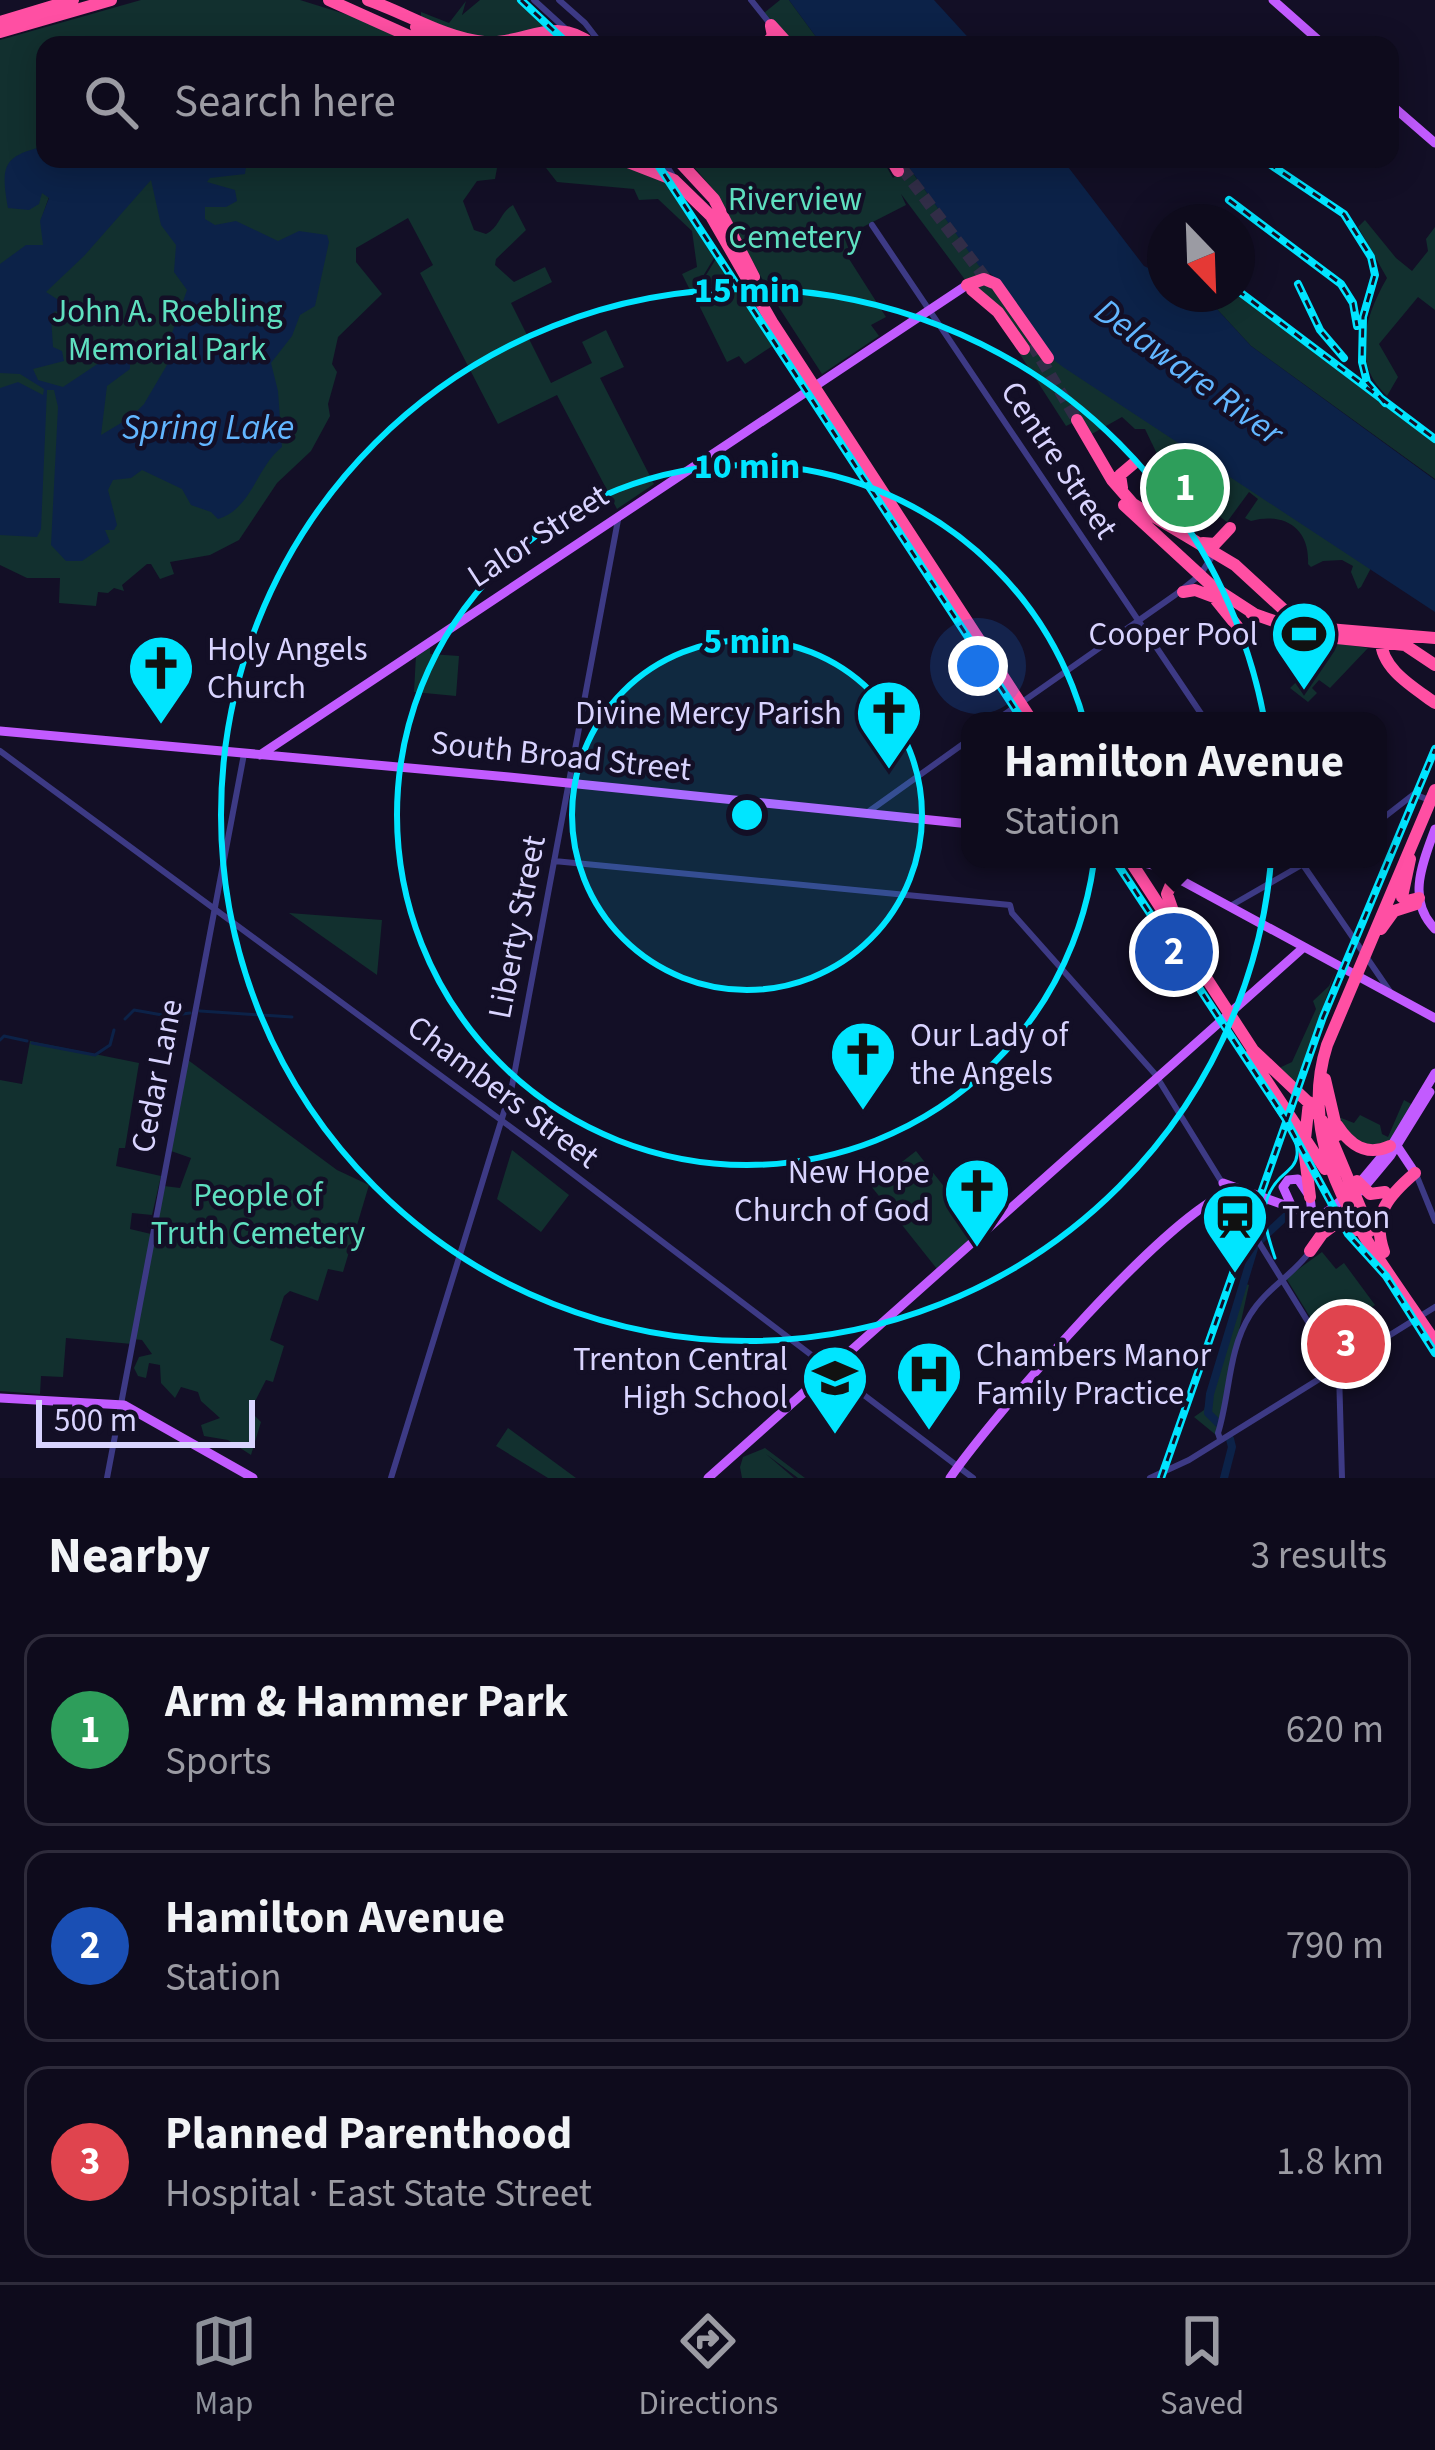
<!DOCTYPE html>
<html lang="en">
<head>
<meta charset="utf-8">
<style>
  :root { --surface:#0e0b1c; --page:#1c1929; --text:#f1f3f6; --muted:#9b9ba3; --line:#2e2b3b; --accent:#8c9099 }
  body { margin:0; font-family:"Source Sans 3",sans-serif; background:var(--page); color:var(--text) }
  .compass { position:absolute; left:1147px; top:204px; width:108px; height:108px; border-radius:50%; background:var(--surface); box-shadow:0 6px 30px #0003; rotate:157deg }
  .scale { position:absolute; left:36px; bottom:30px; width:219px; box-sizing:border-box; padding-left:12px; border:6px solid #d9d4ff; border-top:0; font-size:33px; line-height:42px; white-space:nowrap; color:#d9d4ff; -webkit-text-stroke:9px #130f26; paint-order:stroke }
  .you { position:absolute; left:978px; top:666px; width:42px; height:42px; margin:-30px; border:9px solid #fff; border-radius:50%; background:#1a73e8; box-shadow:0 0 0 18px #1a73e833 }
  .badge { display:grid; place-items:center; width:78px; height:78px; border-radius:50%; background:var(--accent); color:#fff; font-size:39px; font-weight:700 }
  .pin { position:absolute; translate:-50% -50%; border:6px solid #fff; box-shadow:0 3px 12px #0006 }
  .popup { position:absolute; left:961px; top:712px; width:426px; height:156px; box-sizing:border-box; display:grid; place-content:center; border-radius:24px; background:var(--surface); filter:drop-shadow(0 3px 9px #0005); font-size:39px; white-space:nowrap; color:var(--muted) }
  .popup b { font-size:45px; color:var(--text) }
  .popup::after { content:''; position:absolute; left:50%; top:100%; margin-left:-24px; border:24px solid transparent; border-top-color:var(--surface) }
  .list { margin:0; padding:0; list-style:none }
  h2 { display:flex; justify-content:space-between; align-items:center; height:156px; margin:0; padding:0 48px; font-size:51px }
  h2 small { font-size:39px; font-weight:400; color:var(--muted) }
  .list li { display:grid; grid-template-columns:78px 1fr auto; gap:36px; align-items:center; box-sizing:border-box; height:192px; margin:0 24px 24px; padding:0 24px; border:3px solid var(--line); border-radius:24px }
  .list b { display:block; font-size:45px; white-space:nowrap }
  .list p { margin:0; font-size:39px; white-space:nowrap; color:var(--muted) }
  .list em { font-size:39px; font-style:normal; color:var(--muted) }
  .icon { flex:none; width:66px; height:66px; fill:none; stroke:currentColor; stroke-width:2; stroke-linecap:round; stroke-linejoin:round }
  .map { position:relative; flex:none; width:1435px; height:1478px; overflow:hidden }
  .search { position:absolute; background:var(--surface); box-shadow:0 6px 30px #0003; left:36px; right:36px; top:36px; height:132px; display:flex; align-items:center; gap:30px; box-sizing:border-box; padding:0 42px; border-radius:24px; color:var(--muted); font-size:45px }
  .sheet { height:804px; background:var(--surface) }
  nav { display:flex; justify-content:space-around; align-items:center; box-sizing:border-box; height:168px; border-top:3px solid var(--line); background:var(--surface); font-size:33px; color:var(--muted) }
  nav a { display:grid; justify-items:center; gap:6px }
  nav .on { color:var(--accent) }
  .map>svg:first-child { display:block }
  .green { fill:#12302f }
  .water { fill:#0c2248; fill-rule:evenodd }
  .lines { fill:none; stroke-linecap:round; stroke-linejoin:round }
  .stream { stroke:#0c2248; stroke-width:3 }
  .river { stroke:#0c2248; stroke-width:8 }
  .highway-tunnel { stroke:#312d47; stroke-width:12; stroke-dasharray:12 6; stroke-linecap:butt }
  .minor { stroke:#3d3a85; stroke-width:6 }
  .major { stroke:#c25bff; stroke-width:9 }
  .highway { stroke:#ff4fa3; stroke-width:12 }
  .tram { stroke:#00e5ff; stroke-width:3 }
  .rail-casing { stroke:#00e5ff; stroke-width:8 }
  .rail { stroke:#130f26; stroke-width:3; stroke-dasharray:9; stroke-linecap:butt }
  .ring { fill:none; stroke:#00e5ff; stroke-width:6 }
  .labels { text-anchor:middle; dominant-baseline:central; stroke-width:9; stroke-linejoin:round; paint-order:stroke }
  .park-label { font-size:33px; fill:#5fe0c0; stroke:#130f26 }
  .street-label { font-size:33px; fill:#d9d4ff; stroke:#130f26 }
  .poi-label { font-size:33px; fill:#d9d4ff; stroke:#130f26; text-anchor:end }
  .water-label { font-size:36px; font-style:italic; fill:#62b6ff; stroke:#130f26 }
  .centre { fill:#00e5ff; stroke:#130f26; stroke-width:6 }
  .ring-label { font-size:36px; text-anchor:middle; font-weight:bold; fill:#00e5ff; stroke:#130f26; stroke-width:9; stroke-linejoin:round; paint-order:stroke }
</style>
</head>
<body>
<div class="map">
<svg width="1435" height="1478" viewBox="0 0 1435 1478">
  <rect width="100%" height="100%" fill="#130f26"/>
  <path class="green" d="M 141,0 L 300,0 L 374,23 L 416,45 L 400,39 L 396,45 L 45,45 L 42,192 L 49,197 L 41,220 L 104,159 L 493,159 L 497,168 L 495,179 L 477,181 L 463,201 L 474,230 L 486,234 C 500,227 500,212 513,205 L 526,230 L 496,259 L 495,265 L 514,282 L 545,267 L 552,282 L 511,303 L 551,383 L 592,363 L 582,342 L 606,330 L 624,367 L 600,378 L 654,484 L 617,509 L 557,395 L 498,424 L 420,273 L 433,265 L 408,218 L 356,248 L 356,262 L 382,294 L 338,337 L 332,364 L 337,372 L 328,404 L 330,416 L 311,451 L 277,483 L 239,540 L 210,555 L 170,562 L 174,574 L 160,579 L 151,564 L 147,564 L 122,585 L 124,591 L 114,588 L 108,593 L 98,592 L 96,606 L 59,603 L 60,578 L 27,578 L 0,565 L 0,40 Z
    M 480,0 L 518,0 L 566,45 L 458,45 L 421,17 L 421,12 L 449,23 L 466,1 L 462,15 Z
    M 780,0 L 789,0 L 822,45 L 792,45 L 764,13 Z
    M 539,159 L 611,159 L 664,177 L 716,255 L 692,294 L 682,274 L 697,267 L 692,231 L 658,199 L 639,200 L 634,189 L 557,182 Z
    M 702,159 L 882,159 L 893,178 L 907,165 L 988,277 L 966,281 L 901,194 L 906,205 L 857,230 L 860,239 L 844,251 L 886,317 L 871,325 L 879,336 L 822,374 L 769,292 L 717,194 L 694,167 Z
    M 1365,220 L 1396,258 L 1412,271 L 1428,251 L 1426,239 L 1435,227 L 1435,310 L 1418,297 L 1379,344 L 1398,377 L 1387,396 C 1350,363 1365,316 1387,278 L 1358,227 Z
    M 717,257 L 774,345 L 745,364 L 739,356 L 727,362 L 694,295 Z
    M 988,281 L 1050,357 L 1371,568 L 1361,587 L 1358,589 L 1351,572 L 1353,566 L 1342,560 L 1323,561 L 1311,567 L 1308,564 C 1310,528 1284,512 1251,521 L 1245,518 L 1258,499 L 1249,492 L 1227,522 L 1216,514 L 1207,525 L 1186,524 L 1186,519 L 1180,521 C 1151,504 1131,485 1164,456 L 1158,456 L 1145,429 L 1135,429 L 1122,417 L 1090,435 L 1081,419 L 1066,426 L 974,283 Z
    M 1203,294 L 1237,294 L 1414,424 L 1435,442 L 1435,479 L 1251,346 Z
    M 1299,638 L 1368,648 L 1330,688 L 1319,680 L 1312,688 L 1317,693 L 1308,702 L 1290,688 L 1308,671 L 1295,642 Z
    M 430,645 L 430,654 L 459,656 L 456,696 L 414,692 L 416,655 Z
    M 289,913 L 382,920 L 377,975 Z
    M 1335,972 L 1297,1083 L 1292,1085 L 1279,1068 L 1292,1062 L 1316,1009 L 1313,1001 L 1329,986 Z
    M 30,1041 L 139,1063 L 125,1148 L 119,1148 L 116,1166 L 161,1176 L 152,1215 L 132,1213 L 130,1229 L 151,1234 L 164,1186 L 180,1188 L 191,1158 L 171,1151 L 188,1060 L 337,1170 L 369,1185 L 343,1272 L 328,1269 L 318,1301 L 290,1291 L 284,1296 L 270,1340 L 284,1346 L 273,1382 L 266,1380 L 250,1411 L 261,1422 L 251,1455 L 228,1440 L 204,1436 L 201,1425 L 220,1418 L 201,1401 L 198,1392 L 181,1387 L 175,1398 L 161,1383 L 160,1365 L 149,1363 L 146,1378 L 138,1376 L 134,1368 L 139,1357 L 152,1354 L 142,1340 L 133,1339 L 132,1344 L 66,1338 L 63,1377 L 41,1376 L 40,1394 L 0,1391 L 0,1080 L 22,1084 Z
    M 1404,1100 L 1413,1105 L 1390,1143 L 1379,1149 L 1350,1141 L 1336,1116 L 1354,1123 L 1360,1115 L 1380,1125 L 1382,1134 L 1388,1137 Z
    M 512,1150 L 569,1195 L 541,1232 L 497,1199 Z
    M 916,1151 L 979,1231 L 937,1269 L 871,1186 Z
    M 1322,1252 L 1336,1269 L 1344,1263 L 1375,1305 L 1323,1338 L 1286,1278 Z
    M 1243,1283 L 1249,1285 L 1216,1435 L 1194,1417 L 1204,1410 Z
    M 508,1428 L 576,1478 L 548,1478 L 496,1446 Z
    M 765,1448 L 805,1478 L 798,1478 L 766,1454 L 794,1478 L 742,1478 L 740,1467 L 743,1457 Z"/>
  <path class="water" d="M 789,0 L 934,0 L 975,45 L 822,45 Z
    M 45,146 L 45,159 L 132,162 L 247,159 L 245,174 L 210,178 L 207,182 L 235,190 L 237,201 L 226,207 L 205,207 L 205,219 L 215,225 L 236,221 L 278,241 L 299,231 L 327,235 L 329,242 L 315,306 L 300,315 L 292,336 L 271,363 L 278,391 L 282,447 C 256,467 253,508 218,519 L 211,512 L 191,505 L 182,489 L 142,470 L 131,478 L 113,480 L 108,490 L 117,525 L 114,530 L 105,530 L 110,542 L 82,561 L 66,561 L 51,545 L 58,407 L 54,390 L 47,390 L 41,529 L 37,537 L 0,535 L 0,388 L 18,382 L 43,395 L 44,389 L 20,374 L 0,373 L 0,264 L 26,245 L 43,245 L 40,221 L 49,198 L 42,193 L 39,204 L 29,210 L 8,208 C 0,164 4,156 45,146 ZM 151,180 L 161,225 L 176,245 L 174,272 L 187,290 L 172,333 L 174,353 L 144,404 L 131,417 L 101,435 L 107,386 L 130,369 L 130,357 L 114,353 L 63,387 L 38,380 L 33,369 L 64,361 L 62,351 L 53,347 L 51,316 L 55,311 L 66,316 L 74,310 L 46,292 L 84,256 Z
    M 903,159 L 1062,159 L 1144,266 L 1165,276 L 1165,294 L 1203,294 L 1251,346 L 1435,480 L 1435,612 L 1063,367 L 1050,357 L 992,275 L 979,266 Z"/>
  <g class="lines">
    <path class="stream" d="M 200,1011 L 292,1017
      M 125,1019 L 134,1010 L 168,1016 L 190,1013
      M 0,1040 L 4,1036 L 27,1041
      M 32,1043 L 95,1055 L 110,1045 L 114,1030"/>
    <path class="river" d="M 1218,1423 L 1208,1413 L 1210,1394 L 1255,1245 L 1286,1216
      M 1224,1478 L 1232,1447 L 1230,1439"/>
    <path class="highway-tunnel" d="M 902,168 L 989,283
      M 1032,344 L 1077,420"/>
    <path class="minor" d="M 534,0 L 567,30
      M 559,0 L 585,23 L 602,45
      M 751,0 L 771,25
      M 662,159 L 673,176
      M 872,225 L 1206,721
      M 995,721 L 1175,595 L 1200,575 L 1213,555
      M 0,751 L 539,1148 L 973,1478
      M 868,812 L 970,739
      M 1378,822 L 1414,794 L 1429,800
      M 1299,859 L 1391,993
      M 554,861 L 1010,905 L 1012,913 L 1155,1074 L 1339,1372 L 1342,1478
      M 1232,905 L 1312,859
      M 1416,1174 L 1435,1221
      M 1220,1439 L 1218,1433 C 1230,1395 1228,1350 1250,1315 C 1265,1290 1291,1276 1308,1254
      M 107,1478 L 244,754
      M 391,1478 L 512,1086 L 618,520
      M 1150,1478 L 1189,1460 L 1435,1307"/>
    <path class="major" d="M 1273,0 L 1324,45
      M 1390,104 L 1435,143
      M 0,731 L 509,777 L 970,824
      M 260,755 L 967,285 L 972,290
      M 1435,829 C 1423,862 1406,900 1435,929
      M 1128,859 L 1153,865 L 1435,1018
      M 1397,1146 L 1415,1173
      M 1223,1183 L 1312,1215 L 1327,1212 L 1344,1198
      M 1357,1186 L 1393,1143 L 1435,1073
      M 1361,1191 L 1391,1155 L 1430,1092
      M 1213,1202 L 1226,1201 L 1239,1208
      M 1292,1207 L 1283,1187 L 1288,1180 L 1298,1179 L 1310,1197 L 1313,1221
      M 0,1398 L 124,1405 L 253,1478
      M 708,1478 L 1304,947
      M 950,1478 C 988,1422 1181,1195 1240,1189"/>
    <path class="highway" d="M 329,0 L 429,45
      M 368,0 C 406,13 444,38 484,42 C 525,45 556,14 593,45
      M 0,22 L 73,0
      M 771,25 L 789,45
      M 416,27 L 446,45
      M 0,32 L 111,0
      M 765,45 L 773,36 L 771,26
      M 620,159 L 674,180 L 711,216 L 772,322 L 1032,721
      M 677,159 L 714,199 L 754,277
      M 891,159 L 898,171
      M 967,285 L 984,279 L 996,284 L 1048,358
      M 972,290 L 998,312 L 1024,349
      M 1077,420 L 1112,480 L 1133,504 L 1235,565 L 1284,610 L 1328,629 L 1435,638
      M 1122,488 L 1120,475 L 1133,464
      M 1124,505 L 1213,587 L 1256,615
      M 1203,543 L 1215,544 L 1230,528
      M 1183,592 L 1195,590 L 1227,602
      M 1216,600 L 1237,626
      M 1251,613 L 1317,636 L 1405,645 L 1435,665
      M 1381,639 C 1380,668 1413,687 1435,703
      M 1435,790 L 1327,1045 C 1291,1158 1377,1253 1435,1342
      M 1129,859 L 1253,1050 L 1309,1103 L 1326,1126 L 1370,1231
      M 1410,859 L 1402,897 L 1407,901 L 1419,898
      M 1174,914 L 1167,894 L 1174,877
      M 1381,929 L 1394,911 L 1416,904
      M 1250,1056 L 1325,1169
      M 1325,1079 L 1338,1135
      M 1309,1102 L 1304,1148 L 1310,1197
      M 1337,1125 C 1350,1145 1366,1157 1390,1146
      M 1357,1181 L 1370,1194 L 1385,1192
      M 1320,1222 L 1347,1220 L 1356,1230
      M 1310,1251 L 1322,1234 L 1338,1222
      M 1384,1252 C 1371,1215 1388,1196 1415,1173"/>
    <path class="tram" d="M 1273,1104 C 1282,1118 1299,1137 1297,1155 C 1296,1166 1287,1171 1280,1178 C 1256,1203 1265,1228 1275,1258"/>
    <g class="rail-casing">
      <path id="rail" d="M 521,0 L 569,45
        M 654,159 L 1023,721
        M 1268,163 L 1344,214 L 1371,257 L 1375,275 L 1363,317 L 1362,362 L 1367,382 L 1385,403
        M 1229,200 L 1341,284 L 1353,303 L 1357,326
        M 1298,284 L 1320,330 L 1344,358
        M 1237,290 L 1435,439
        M 1114,859 L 1285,1118 L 1348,1234 L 1386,1276 L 1435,1353
        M 1161,1478 L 1323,1017 L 1435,749"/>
    </g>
    <use href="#rail" class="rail"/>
  </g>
  <circle cx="747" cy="815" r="175" fill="#00e5ff" fill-opacity=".12"/>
  <g class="ring">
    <circle cx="747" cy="815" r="175"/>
    <circle cx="747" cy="815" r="350"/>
    <circle cx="747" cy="815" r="526"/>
  </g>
  <defs>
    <g id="stadium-pin" transform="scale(3.45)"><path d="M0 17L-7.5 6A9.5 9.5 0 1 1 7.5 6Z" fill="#00e5ff" stroke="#130f26"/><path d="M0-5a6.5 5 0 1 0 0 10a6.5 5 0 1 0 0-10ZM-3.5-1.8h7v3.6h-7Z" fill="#111"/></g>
    <g id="church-pin" transform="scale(3.45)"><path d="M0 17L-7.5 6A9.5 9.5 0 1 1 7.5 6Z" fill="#00e5ff" stroke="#130f26"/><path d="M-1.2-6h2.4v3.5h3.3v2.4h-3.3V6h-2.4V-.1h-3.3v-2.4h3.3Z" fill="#111"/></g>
    <g id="station-pin" transform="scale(3.45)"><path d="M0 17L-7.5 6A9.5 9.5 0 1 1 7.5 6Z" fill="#00e5ff" stroke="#130f26"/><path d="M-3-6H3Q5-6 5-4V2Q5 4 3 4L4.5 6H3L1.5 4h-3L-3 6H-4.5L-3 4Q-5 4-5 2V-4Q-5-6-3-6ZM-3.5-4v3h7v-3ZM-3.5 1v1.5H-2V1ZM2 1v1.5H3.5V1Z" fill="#111"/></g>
    <g id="hospital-pin" transform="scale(3.45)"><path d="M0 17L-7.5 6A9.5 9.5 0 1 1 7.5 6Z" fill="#00e5ff" stroke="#130f26"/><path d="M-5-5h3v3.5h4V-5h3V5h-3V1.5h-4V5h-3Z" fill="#111"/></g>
    <g id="school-pin" transform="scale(3.45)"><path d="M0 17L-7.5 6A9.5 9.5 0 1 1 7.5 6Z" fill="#00e5ff" stroke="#130f26"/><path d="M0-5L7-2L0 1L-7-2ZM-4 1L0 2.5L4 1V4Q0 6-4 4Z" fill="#111"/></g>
  </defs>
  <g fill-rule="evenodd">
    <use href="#stadium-pin" x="1304" y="634"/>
    <use href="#church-pin" x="161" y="668"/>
    <use href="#church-pin" x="889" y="713"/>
    <use href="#church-pin" x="863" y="1054"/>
    <use href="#church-pin" x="977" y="1191"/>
    <use href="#station-pin" x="1235" y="1217"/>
    <use href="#hospital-pin" x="929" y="1374"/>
    <use href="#school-pin" x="835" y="1378"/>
  </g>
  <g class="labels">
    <g class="park-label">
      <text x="795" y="199">Riverview<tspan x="795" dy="38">Cemetery</tspan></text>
      <text x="167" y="311">John A. Roebling<tspan x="167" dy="38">Memorial Park</tspan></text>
      <text x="258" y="1195">People of<tspan x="258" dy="38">Truth Cemetery</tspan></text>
    </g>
    <g class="street-label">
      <text transform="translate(1059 460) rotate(56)">Centre Street</text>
      <text transform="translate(538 536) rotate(-33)">Lalor Street</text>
      <text transform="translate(561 756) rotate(6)">South Broad Street</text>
      <text transform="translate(517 927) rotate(-79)">Liberty Street</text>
      <text transform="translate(157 1076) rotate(-79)">Cedar Lane</text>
      <text transform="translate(503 1092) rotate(37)">Chambers Street</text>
    </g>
    <g class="poi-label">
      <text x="1258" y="634">Cooper Pool</text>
      <text x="207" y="649" text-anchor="start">Holy Angels<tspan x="207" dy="38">Church</tspan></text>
      <text x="842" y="713">Divine Mercy Parish</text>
      <text x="910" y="1035" text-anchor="start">Our Lady of<tspan x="910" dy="38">the Angels</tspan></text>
      <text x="930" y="1172">New Hope<tspan x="930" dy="38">Church of God</tspan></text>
      <text x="1282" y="1217" text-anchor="start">Trenton</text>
      <text x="976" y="1355" text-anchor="start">Chambers Manor<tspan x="976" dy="38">Family Practice</tspan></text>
      <text x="788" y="1359">Trenton Central<tspan x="788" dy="38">High School</tspan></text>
    </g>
    <g class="water-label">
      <text transform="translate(1189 372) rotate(36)">Delaware River</text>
      <text x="208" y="427">Spring Lake</text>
    </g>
  </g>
  <circle cx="747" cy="815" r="18" class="centre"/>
  <g class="ring-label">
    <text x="747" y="302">15 min</text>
    <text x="747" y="478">10 min</text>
    <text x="747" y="653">5 min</text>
  </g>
</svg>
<svg class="compass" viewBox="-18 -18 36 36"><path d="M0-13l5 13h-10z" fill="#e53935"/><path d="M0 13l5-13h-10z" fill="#9b9ba3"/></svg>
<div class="scale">500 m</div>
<div class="you"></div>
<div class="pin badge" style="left:1185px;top:488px;background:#2e9e5b">1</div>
<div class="pin badge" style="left:1174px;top:952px;background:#1a4fb4">2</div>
<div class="popup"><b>Hamilton Avenue</b>Station</div>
<div class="pin badge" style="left:1346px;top:1344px;background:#e0444e">3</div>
<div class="search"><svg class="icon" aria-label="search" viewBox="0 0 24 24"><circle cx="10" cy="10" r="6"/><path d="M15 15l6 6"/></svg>Search here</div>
</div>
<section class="sheet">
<h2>Nearby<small>3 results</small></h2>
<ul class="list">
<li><span class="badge" style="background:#2e9e5b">1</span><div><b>Arm &amp; Hammer Park</b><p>Sports</p></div><em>620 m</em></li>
<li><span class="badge" style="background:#1a4fb4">2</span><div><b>Hamilton Avenue</b><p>Station</p></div><em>790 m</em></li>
<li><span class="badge" style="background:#e0444e">3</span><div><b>Planned Parenthood</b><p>Hospital · East State Street</p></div><em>1.8 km</em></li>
</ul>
</section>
<nav>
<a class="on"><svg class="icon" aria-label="map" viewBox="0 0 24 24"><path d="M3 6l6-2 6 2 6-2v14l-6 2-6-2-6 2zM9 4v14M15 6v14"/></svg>Map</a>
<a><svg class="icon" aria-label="directions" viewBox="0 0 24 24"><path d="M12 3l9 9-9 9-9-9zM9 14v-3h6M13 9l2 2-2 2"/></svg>Directions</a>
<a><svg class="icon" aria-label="saved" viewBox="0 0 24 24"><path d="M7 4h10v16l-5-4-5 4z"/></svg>Saved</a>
</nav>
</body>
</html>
